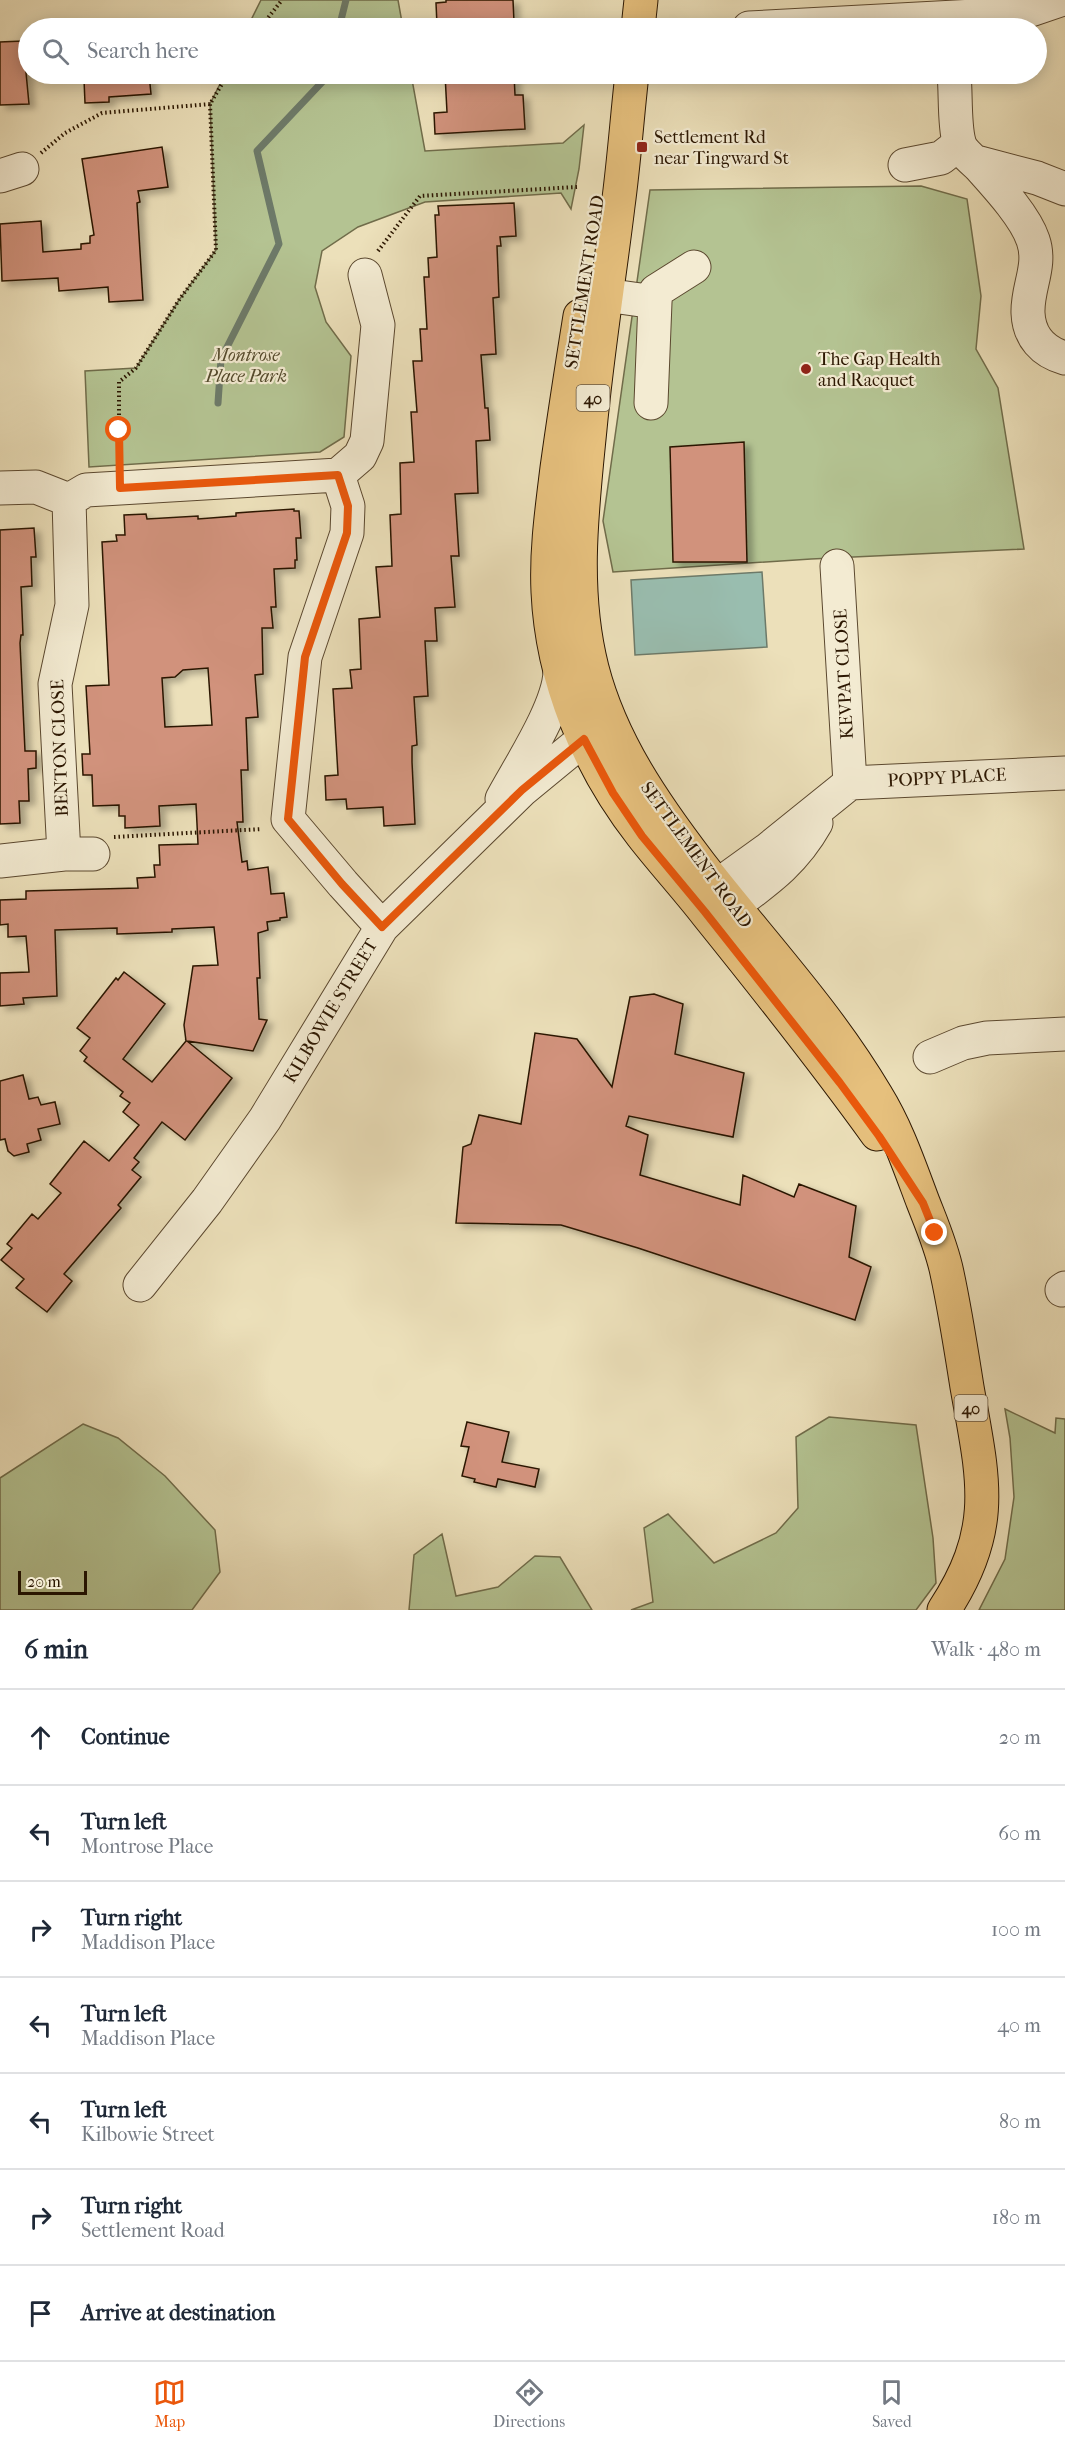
<!DOCTYPE html>
<html lang="en">
<head>
<meta charset="utf-8">
<style>
  :root { --surface:#fff; --page:#f6f6f7; --text:#1f2937; --muted:#747a83; --line:#e0e1e3; --accent:#ea580c }
  body { margin:0; font-family:"IM FELL French Canon",serif; background:var(--page); color:var(--text) }
  .scale { position:absolute; left:18px; bottom:15px; width:69px; box-sizing:border-box; padding-left:6px; border:3px solid #2b1601; border-top:0; font-size:16px; line-height:21px; white-space:nowrap; color:#2b1601; -webkit-text-stroke:4px #f3ebd2; paint-order:stroke }
  .stop { position:absolute; width:18px; height:18px; margin:-14px; border:4px solid #ea580c; border-radius:50%; background:#fff }
  .stop.end { background:#ea580c; border-color:#fff; box-shadow:0 2px 6px #0008 }
  .list { margin:0; padding:0; list-style:none }
  h2 { display:flex; justify-content:space-between; align-items:center; height:78px; margin:0; padding:0 24px; font-size:26px }
  h2 small { font-size:20px; font-weight:400; color:var(--muted) }
  .list li { display:grid; grid-template-columns:39px 1fr auto; gap:18px; align-items:center; box-sizing:border-box; height:96px; padding:0 24px; border-top:2px solid var(--line) }
  .list b { display:block; font-size:22px; white-space:nowrap }
  .list p { margin:0; font-size:20px; white-space:nowrap; color:var(--muted) }
  .list em { font-size:20px; font-style:normal; color:var(--muted) }
  .icon { flex:none; width:33px; height:33px; fill:none; stroke:currentColor; stroke-width:2; stroke-linecap:round; stroke-linejoin:round }
  .map { position:relative; flex:none; width:1065px; height:1610px; overflow:hidden }
  .search { position:absolute; background:var(--surface); box-shadow:0 3px 15px #0003; left:18px; right:18px; top:18px; height:66px; display:flex; align-items:center; gap:15px; box-sizing:border-box; padding:0 21px; border-radius:33px; color:var(--muted); font-size:22px }
  .sheet { height:750px; background:var(--surface) }
  nav { display:flex; justify-content:space-around; align-items:center; box-sizing:border-box; height:84px; border-top:2px solid var(--line); background:var(--surface); font-size:16px; color:var(--muted) }
  nav a { display:grid; justify-items:center; gap:3px }
  nav .on { color:var(--accent) }
  .map>svg:first-child { display:block }
  .green { fill:#b4c392; stroke:#706c4a; stroke-width:1.5 }
  .water { fill:#99bdaf; stroke:#6d7a69; stroke-width:1.5 }
  .lines { fill:none; stroke-linecap:round; stroke-linejoin:round }
  .stream { stroke:#6d7a69; stroke-width:7 }
  .building { fill:#d1927b; stroke:#2b1601; stroke-width:1.5; fill-rule:evenodd; filter:url(#shadow) }
  .minor-casing { stroke:#5b482f; stroke-width:35 }
  .major-casing { stroke:#2b1601; stroke-width:35 }
  .path { stroke:#2b1601; stroke-width:4; stroke-dasharray:1.5 3; stroke-linecap:butt }
  .minor { stroke:#f3ebd2; stroke-width:33 }
  .major { stroke:#e6c07d; stroke-width:33 }
  .route { stroke:#ea580c; stroke-width:8 }
  .poi-dot { fill:#8f2418; stroke:#f3ebd2; stroke-width:2 }
  .labels { text-anchor:middle; dominant-baseline:central; stroke-width:4.5; stroke-linejoin:round; paint-order:stroke }
  .shield { fill:#f3ebd2; stroke:#675640; stroke-width:1.5 }
  .shield-label { font-size:16px; font-weight:bold; fill:#2b1601 }
  .poi-label { font-size:18px; fill:#2b1601; stroke:#f3ebd2; text-anchor:start }
  .street-label { font-size:18px; fill:#2b1601; stroke:#f3ebd2 }
  .park-label { font-size:18px; font-style:italic; fill:#544a2c; stroke:#f3ebd2 }
</style>
</head>
<body>
<div class="map">
<svg width="1065" height="1610" viewBox="0 0 1065 1610">
  <defs>
    <filter id="shadow"><feDropShadow dx="6" dy="4" stdDeviation="3" flood-color="#0004"/></filter>
  </defs>
  <rect width="100%" height="100%" fill="#ece0ba"/>
  <filter id="stains"><feTurbulence type="fractalNoise" baseFrequency=".00333" numOctaves="4"/><feColorMatrix values="0 0 0 0 .2 0 0 0 0 .09 0 0 0 0 .02 0 0 0 .5 -.17"/></filter>
  <radialGradient id="worn" r=".72"><stop offset=".6" stop-color="#630" stop-opacity="0"/><stop offset="1" stop-color="#630" stop-opacity=".3"/></radialGradient>
  <path class="green" d="M 261,0 L 398,0 L 403,28 L 247,28 Z
    M 225,74 L 411,74 L 425,151 L 563,143 L 584,125 L 579,169 L 571,209 L 561,193 L 425,202 L 358,227 L 322,251 L 315,287 L 326,322 L 351,356 L 344,437 L 320,452 L 89,467 L 85,371 L 136,368 L 179,300 L 216,250 L 210,104 Z
    M 921,186 L 967,199 L 981,296 L 976,349 L 998,388 L 1024,549 L 811,559 L 613,572 L 603,521 L 650,190 Z
    M 1005,1409 L 1055,1433 L 1056,1418 L 1065,1419 L 1065,1610 L 979,1610 L 1005,1559 L 1014,1497 L 1010,1438 Z
    M 829,1417 L 916,1425 L 933,1538 L 936,1583 L 916,1610 L 631,1610 L 653,1602 L 644,1528 L 668,1514 L 714,1563 L 776,1533 L 798,1508 L 796,1437 Z
    M 83,1424 L 118,1438 L 165,1476 L 215,1530 L 220,1572 L 192,1610 L 0,1610 L 0,1478 Z
    M 442,1534 L 456,1596 L 498,1587 L 535,1556 L 560,1557 L 592,1610 L 409,1610 L 414,1555 Z"/>
  <path class="water" d="M 762,572 L 767,647 L 635,655 L 631,580 Z"/>
  <g class="lines">
    <path class="stream" d="M 339,28 L 346,0
      M 218,403 L 221,359 L 279,244 L 257,151 L 325,79 L 327,74"/>
  </g>
  <path class="building" d="M 446,0 L 513,0 L 514,22 L 437,25 L 436,3 L 446,2 Z
    M 23,41 L 29,104 L 0,105 L 0,42 Z
    M 108,74 L 149,74 L 151,94 L 109,97 L 109,102 L 85,103 L 84,80 L 108,78 Z
    M 445,74 L 514,74 L 515,95 L 523,95 L 525,129 L 435,134 L 434,113 L 447,112 Z
    M 162,147 L 168,187 L 138,191 L 140,202 L 137,203 L 143,300 L 109,302 L 108,287 L 59,291 L 58,278 L 2,281 L 0,224 L 41,221 L 43,252 L 81,249 L 81,244 L 90,243 L 90,236 L 94,235 L 82,159 Z
    M 514,203 L 516,236 L 500,237 L 501,246 L 497,246 L 499,297 L 493,298 L 496,354 L 481,355 L 485,408 L 488,408 L 490,440 L 476,441 L 478,493 L 455,494 L 459,556 L 451,556 L 455,607 L 435,608 L 437,641 L 425,641 L 428,696 L 414,697 L 417,745 L 412,746 L 412,762 L 415,824 L 384,826 L 383,807 L 347,809 L 346,799 L 326,800 L 325,776 L 338,775 L 333,689 L 352,688 L 350,670 L 361,669 L 359,619 L 380,617 L 376,567 L 392,566 L 390,515 L 401,514 L 400,463 L 414,462 L 411,412 L 417,412 L 413,361 L 422,361 L 420,329 L 427,329 L 424,277 L 429,277 L 428,258 L 437,257 L 435,215 L 439,215 L 438,206 Z
    M 744,442 L 747,562 L 673,562 L 670,447 Z
    M 294,509 L 294,511 L 299,511 L 301,538 L 296,538 L 297,560 L 295,560 L 295,568 L 274,569 L 276,607 L 271,607 L 273,628 L 262,628 L 263,674 L 255,675 L 258,717 L 246,718 L 248,770 L 241,770 L 243,822 L 237,822 L 242,862 L 247,861 L 248,870 L 268,867 L 271,894 L 284,893 L 287,917 L 280,918 L 280,920 L 267,922 L 268,930 L 258,933 L 260,978 L 257,978 L 259,1019 L 267,1020 L 253,1051 L 187,1041 L 232,1078 L 185,1140 L 162,1122 L 134,1158 L 139,1162 L 132,1170 L 141,1177 L 118,1205 L 121,1208 L 64,1274 L 72,1281 L 47,1312 L 16,1288 L 24,1279 L 1,1260 L 12,1248 L 7,1244 L 32,1214 L 38,1219 L 61,1193 L 50,1184 L 84,1141 L 109,1161 L 139,1125 L 123,1112 L 130,1103 L 120,1096 L 123,1092 L 84,1061 L 87,1057 L 80,1051 L 90,1038 L 77,1028 L 116,978 L 118,980 L 124,972 L 165,1004 L 123,1059 L 152,1082 L 186,1041 L 184,1025 L 193,966 L 218,965 L 214,927 L 172,929 L 172,932 L 117,934 L 117,928 L 55,930 L 57,996 L 23,998 L 24,1004 L 0,1006 L 0,973 L 29,972 L 26,936 L 8,937 L 8,924 L 0,925 L 0,900 L 26,899 L 26,891 L 138,888 L 137,878 L 155,877 L 154,865 L 160,865 L 159,845 L 198,844 L 196,804 L 159,806 L 160,826 L 125,828 L 125,816 L 119,816 L 119,805 L 93,806 L 92,775 L 83,775 L 82,754 L 90,754 L 86,686 L 109,685 L 102,542 L 117,541 L 116,535 L 125,535 L 124,515 L 146,514 L 147,519 L 198,516 L 198,519 L 236,516 L 236,513 ZM 208,668 L 212,725 L 165,727 L 162,678 L 175,677 L 183,670 Z
    M 34,528 L 36,557 L 31,557 L 32,586 L 21,587 L 23,635 L 21,635 L 20,643 L 25,751 L 36,751 L 36,768 L 28,769 L 29,801 L 19,801 L 20,823 L 0,824 L 0,530 Z
    M 654,994 L 683,1004 L 675,1054 L 744,1073 L 733,1137 L 629,1116 L 626,1126 L 648,1135 L 640,1175 L 740,1205 L 743,1175 L 794,1197 L 799,1184 L 856,1206 L 849,1257 L 871,1267 L 855,1320 L 638,1248 L 561,1225 L 456,1223 L 463,1147 L 471,1144 L 479,1115 L 521,1124 L 535,1033 L 577,1039 L 612,1087 L 630,997 Z
    M 23,1075 L 29,1099 L 38,1097 L 41,1105 L 55,1102 L 60,1124 L 38,1129 L 41,1140 L 27,1144 L 29,1152 L 14,1156 L 8,1151 L 5,1139 L 0,1140 L 0,1081 Z
    M 467,1422 L 509,1432 L 502,1462 L 539,1469 L 535,1487 L 498,1479 L 496,1487 L 474,1482 L 475,1479 L 462,1476 L 469,1447 L 461,1446 Z"/>
  <g class="lines">
    <g class="minor-casing">
      <path id="minor" d="M 749,28 L 993,15 L 1025,12 L 1060,0
        M 954,74 C 956,93 954,124 959,142 C 961,151 973,160 979,166 C 996,185 1025,216 1033,240 C 1042,266 1027,287 1028,313 C 1029,337 1043,352 1065,358
        M 976,162 L 1037,178 L 1065,189
        M 905,165 L 941,158 L 959,144
        M 0,176 L 22,169
        M 365,275 L 378,325 L 367,441 L 360,456 L 338,475 L 348,506 L 347,533 L 305,657 L 288,819 L 343,884 L 382,927
        M 605,295 L 655,302 L 656,291 L 694,267
        M 651,403 L 655,302
        M 0,488 L 36,487 L 69,500 L 86,490 L 120,488 L 338,475
        M 837,566 L 850,783
        M 502,799 C 519,767 559,707 560,672
        M 64,854 L 55,684 L 72,605 L 69,500
        M 0,861 L 64,854 L 93,854
        M 717,886 L 767,850 L 850,783 L 1065,773
        M 733,906 C 768,880 794,862 816,823
        M 930,1057 L 963,1043 L 987,1038 L 1065,1034
        M 140,1285 L 207,1201 L 265,1119 L 382,927 L 522,790 L 584,739 L 607,723
        M 1062,1290 L 1065,1288"/>
    </g>
    <g class="major-casing">
      <path id="major" d="M 638,28 L 641,0
        M 632,74 C 627,118 624,162 618,206 C 609,280 597,354 590,429 C 582,509 572,589 592,668 C 611,742 655,805 700,864 C 759,940 827,1012 876,1095 C 897,1129 909,1165 923,1202 C 932,1225 942,1248 947,1273 C 955,1310 961,1349 967,1387 C 983,1478 998,1528 944,1610
        M 580,316 C 572,366 564,417 557,468 C 552,509 546,550 548,592 C 552,680 588,766 642,835 C 663,862 686,887 707,914 C 765,986 823,1059 877,1134"/>
    </g>
    <path class="path" d="M 260,28 L 282,0
      M 41,153 L 65,133 L 102,113 L 210,104
      M 378,251 L 420,196 L 577,187
      M 119,460 L 119,382 L 136,368 L 179,300 L 216,250 L 210,104 L 228,74
      M 114,837 L 262,829"/>
    <use href="#minor" class="minor"/>
    <use href="#major" class="major"/>
  </g>
  <g class="lines">
    <path class="route" d="M 119,430 L 120,488 L 338,475 L 348,506 L 347,533 L 305,657 L 288,819 L 342,884 L 382,927 L 522,790 L 584,739 L 613,793 L 642,836 L 705,912 L 840,1083 L 879,1136 L 923,1203 L 935,1233"/>
  </g>
  <g class="poi-dot">
    <rect x="636" y="141" width="12" height="12" rx="3"/>
    <circle cx="806" cy="369" r="6"/>
  </g>
  <g class="labels">
    <g class="shield">
      <rect x="576.5" y="385" width="33" height="26" rx="4.5"/>
      <rect x="954.5" y="1395" width="33" height="26" rx="4.5"/>
    </g>
    <g class="shield-label">
      <text x="593" y="398">40</text>
      <text x="971" y="1408">40</text>
    </g>
    <g class="poi-label">
      <text x="654" y="137">Settlement Rd<tspan x="654" dy="21">near Tingward St</tspan></text>
      <text x="818" y="359">The Gap Health<tspan x="818" dy="21">and Racquet</tspan></text>
    </g>
    <g class="street-label">
      <text transform="translate(585 282) rotate(-81)">SETTLEMENT ROAD</text>
      <text transform="translate(844 674) rotate(-93)">KEVPAT CLOSE</text>
      <text transform="translate(60 748) rotate(-92)">BENTON CLOSE</text>
      <text transform="translate(947 778) rotate(-3)">POPPY PLACE</text>
      <text transform="translate(696 855) rotate(54)">SETTLEMENT ROAD</text>
      <text transform="translate(331 1011) rotate(-59)">KILBOWIE STREET</text>
    </g>
    <g class="park-label">
      <text x="246" y="355">Montrose<tspan x="246" dy="21">Place Park</tspan></text>
    </g>
  </g>
  <rect width="100%" height="100%" filter="url(#stains)"/>
  <rect width="100%" height="100%" fill="url(#worn)"/>
</svg>
<div class="scale">20 m</div>
<div class="stop" style="left:119px;top:430px"></div>
<div class="stop end" style="left:935px;top:1233px"></div>
<div class="search"><svg class="icon" aria-label="search" viewBox="0 0 24 24"><circle cx="10" cy="10" r="6"/><path d="M15 15l6 6"/></svg>Search here</div>
</div>
<section class="sheet">
<h2>6 min<small>Walk · 480 m</small></h2>
<ul class="list">
<li><svg class="icon" aria-label="ahead" viewBox="0 0 24 24"><path d="M12 20V5M6 11l6-6 6 6"/></svg><div><b>Continue</b></div><em>20 m</em></li>
<li><svg class="icon" aria-label="left" viewBox="0 0 24 24"><path d="M17 20v-9H6M10 6l-5 5 5 5"/></svg><div><b>Turn left</b><p>Montrose Place</p></div><em>60 m</em></li>
<li><svg class="icon" aria-label="right" viewBox="0 0 24 24"><path d="M7 20v-9h11M14 6l5 5-5 5"/></svg><div><b>Turn right</b><p>Maddison Place</p></div><em>100 m</em></li>
<li><svg class="icon" aria-label="left" viewBox="0 0 24 24"><path d="M17 20v-9H6M10 6l-5 5 5 5"/></svg><div><b>Turn left</b><p>Maddison Place</p></div><em>40 m</em></li>
<li><svg class="icon" aria-label="left" viewBox="0 0 24 24"><path d="M17 20v-9H6M10 6l-5 5 5 5"/></svg><div><b>Turn left</b><p>Kilbowie Street</p></div><em>80 m</em></li>
<li><svg class="icon" aria-label="right" viewBox="0 0 24 24"><path d="M7 20v-9h11M14 6l5 5-5 5"/></svg><div><b>Turn right</b><p>Settlement Road</p></div><em>180 m</em></li>
<li><svg class="icon" aria-label="arrive" viewBox="0 0 24 24"><path d="M6 21V4h12l-3 4 3 4H6"/></svg><div><b>Arrive at destination</b></div></li>
</ul>
</section>
<nav>
<a class="on"><svg class="icon" aria-label="map" viewBox="0 0 24 24"><path d="M3 6l6-2 6 2 6-2v14l-6 2-6-2-6 2zM9 4v14M15 6v14"/></svg>Map</a>
<a><svg class="icon" aria-label="directions" viewBox="0 0 24 24"><path d="M12 3l9 9-9 9-9-9zM9 14v-3h6M13 9l2 2-2 2"/></svg>Directions</a>
<a><svg class="icon" aria-label="saved" viewBox="0 0 24 24"><path d="M7 4h10v16l-5-4-5 4z"/></svg>Saved</a>
</nav>
</body>
</html>
